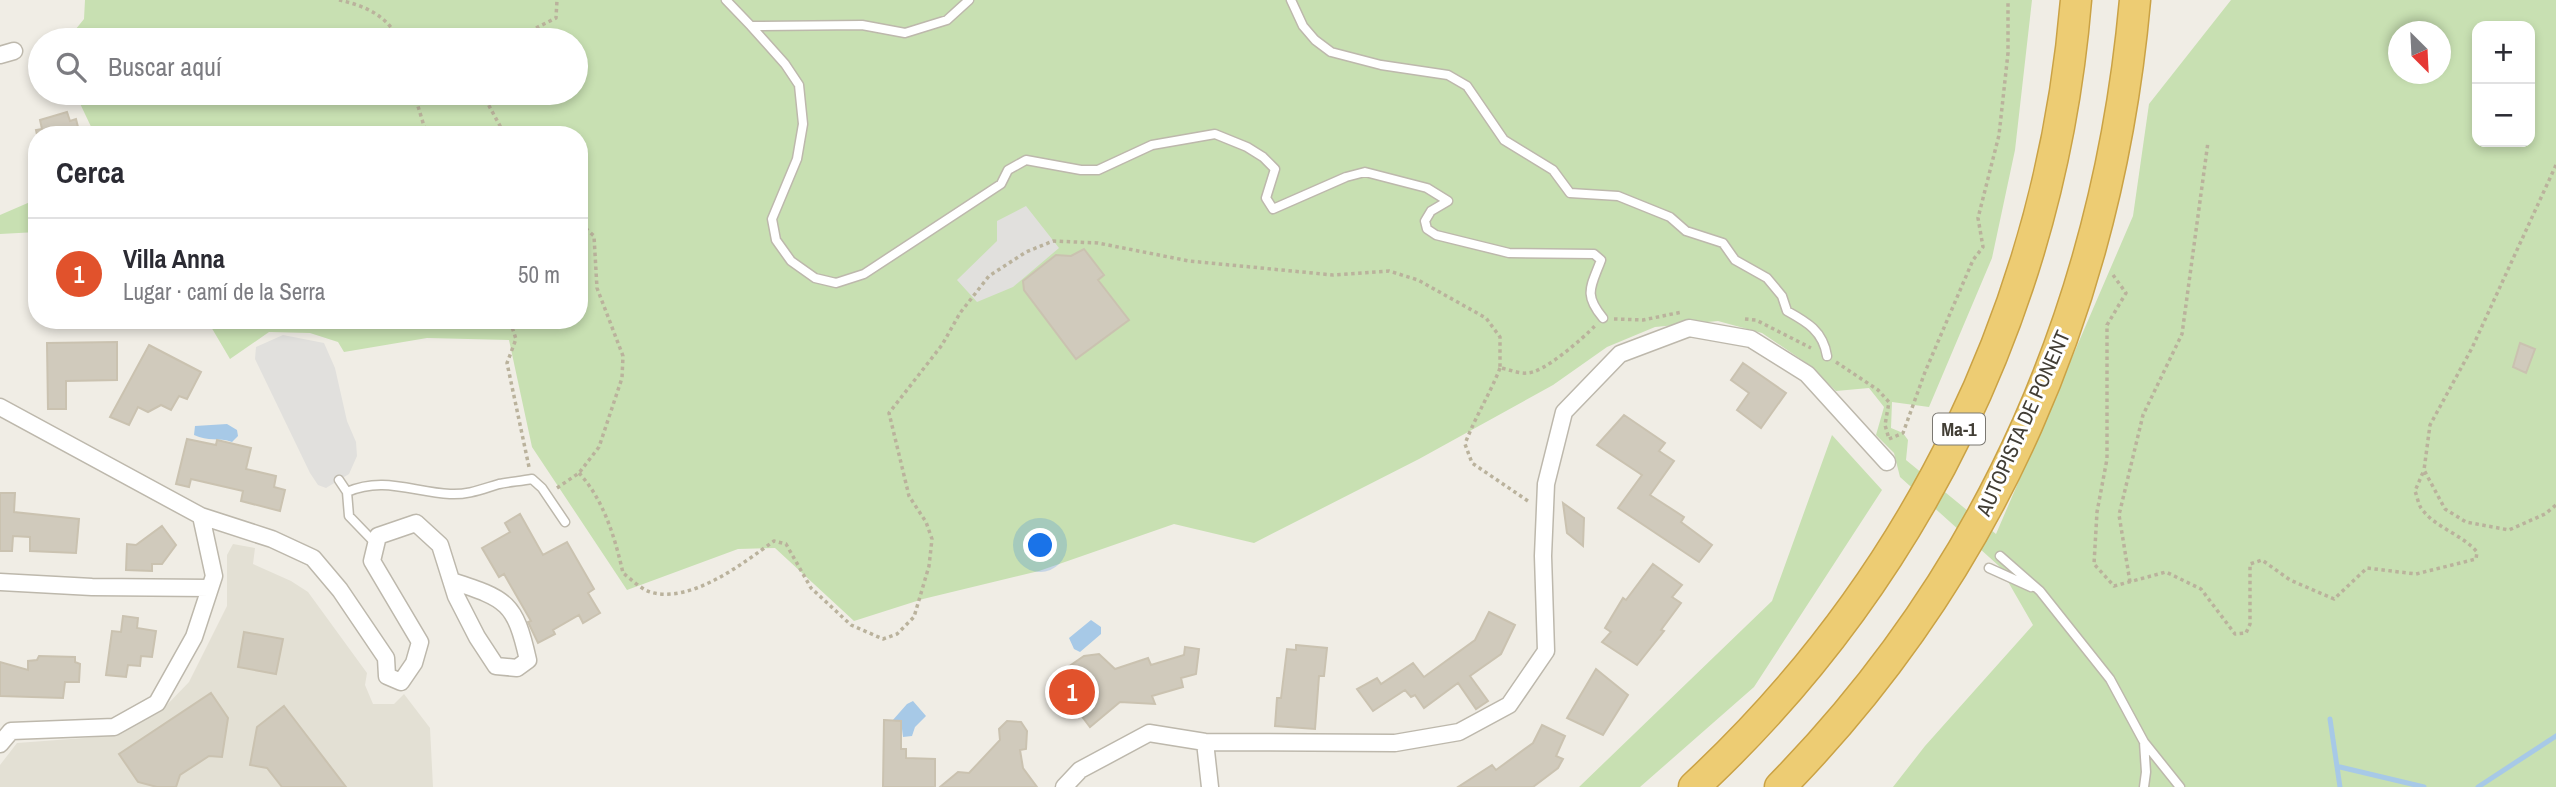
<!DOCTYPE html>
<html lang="es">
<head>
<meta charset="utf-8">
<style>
  :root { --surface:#fff; --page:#f2f2f3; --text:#2b2b33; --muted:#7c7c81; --line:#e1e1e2; --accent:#e1522c }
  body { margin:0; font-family:"Archivo Narrow",sans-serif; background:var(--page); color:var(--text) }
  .controls { position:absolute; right:21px; top:21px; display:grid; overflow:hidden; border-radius:14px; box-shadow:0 4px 10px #0003 }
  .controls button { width:63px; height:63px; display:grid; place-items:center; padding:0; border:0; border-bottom:2px solid var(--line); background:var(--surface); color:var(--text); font:35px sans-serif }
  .compass { position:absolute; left:2388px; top:21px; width:63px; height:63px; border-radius:50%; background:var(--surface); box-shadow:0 4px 10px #0003; rotate:156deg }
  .you { position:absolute; left:1041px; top:546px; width:24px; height:24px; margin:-18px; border:5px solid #fff; border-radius:50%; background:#1a73e8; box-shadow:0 0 0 10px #1a73e833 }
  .badge { display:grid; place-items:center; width:46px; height:46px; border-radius:50%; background:var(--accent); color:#fff; font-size:23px; font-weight:700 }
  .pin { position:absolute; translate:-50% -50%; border:4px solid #fff; box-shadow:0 2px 7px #0006 }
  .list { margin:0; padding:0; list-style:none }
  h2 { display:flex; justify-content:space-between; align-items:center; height:91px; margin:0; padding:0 28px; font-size:30px }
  h2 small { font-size:23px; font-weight:400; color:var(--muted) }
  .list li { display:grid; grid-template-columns:46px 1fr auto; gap:21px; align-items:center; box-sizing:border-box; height:112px; padding:0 28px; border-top:2px solid var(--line) }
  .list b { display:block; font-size:26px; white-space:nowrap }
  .list p { margin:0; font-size:23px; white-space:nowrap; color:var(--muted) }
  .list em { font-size:23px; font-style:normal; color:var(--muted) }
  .icon { flex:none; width:38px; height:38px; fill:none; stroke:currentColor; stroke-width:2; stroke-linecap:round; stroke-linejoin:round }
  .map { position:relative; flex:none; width:2556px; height:787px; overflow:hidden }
  .search { position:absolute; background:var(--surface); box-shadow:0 4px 10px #0003; left:28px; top:28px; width:560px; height:77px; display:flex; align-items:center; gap:18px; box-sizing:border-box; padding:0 24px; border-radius:38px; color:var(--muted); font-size:26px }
  .panel { position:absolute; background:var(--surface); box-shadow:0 4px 10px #0003; left:28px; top:126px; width:560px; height:203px; border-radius:28px }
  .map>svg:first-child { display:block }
  .residential { fill:#e3e0d4 }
  .green { fill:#c8e0b2; fill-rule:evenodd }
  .parking { fill:#e1e0dd }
  .water { fill:#a7c9e7 }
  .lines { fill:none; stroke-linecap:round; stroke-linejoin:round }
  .stream { stroke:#a7c9e7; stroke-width:5 }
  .building { fill:#d0cabc; stroke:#cac2b0; stroke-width:2 }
  .lane-casing { stroke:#bdb8ac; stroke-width:11 }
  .street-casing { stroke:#bdb8ac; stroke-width:19 }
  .highway-casing { stroke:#caa245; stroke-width:33 }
  .path { stroke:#bab29c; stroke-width:3.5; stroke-dasharray:3.5 3.5; stroke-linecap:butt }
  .lane { stroke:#fff; stroke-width:8 }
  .street { stroke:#fff; stroke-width:16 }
  .highway { stroke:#edcc73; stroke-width:30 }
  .labels { text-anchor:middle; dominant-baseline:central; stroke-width:6; stroke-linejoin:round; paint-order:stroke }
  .shield { fill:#fff; stroke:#7b7872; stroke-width:2 }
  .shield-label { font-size:19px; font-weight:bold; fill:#423e35 }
  .street-label { font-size:21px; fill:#423e35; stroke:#fff }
</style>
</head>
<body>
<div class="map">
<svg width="2556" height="787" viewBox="0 0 2556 787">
  <rect width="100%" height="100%" fill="#f0ede5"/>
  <path class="residential" d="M 233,544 L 255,548 L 253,564 L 291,581 L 308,592 L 367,673 L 365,685 L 373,704 L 394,704 L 404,694 L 430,728 L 433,787 L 0,787 L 0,765 L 17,743 L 111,736 L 160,712 L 189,682 L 227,606 L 227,555 Z"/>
  <path class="green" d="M 85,0 L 2032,0 L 2015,150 L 1992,258 L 1929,407 L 1892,402 L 1891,428 L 1903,433 L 1908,440 L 1906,460 L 1996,534 L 2133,216 L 2149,104 L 2231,0 L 2556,0 L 2556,787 L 1893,787 L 1925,746 L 2033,625 L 1999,566 L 1900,477 L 1894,453 L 1876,435 L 1884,407 L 1869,388 L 1836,391 L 1805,362 L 1762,333 L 1718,321 L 1655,327 L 1607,347 L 1553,385 L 1419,459 L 1254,543 L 1174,524 L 1039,571 L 923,599 L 854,621 L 775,548 L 738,549 L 627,590 L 532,447 L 509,340 L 427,338 L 344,352 L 338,342 L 310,333 L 269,332 L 230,359 L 207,320 L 579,320 L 579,135 L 95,135 L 75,93 L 576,93 L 576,40 L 67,40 L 84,19 ZM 2477,26 L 2530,26 L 2530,142 L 2477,142 ZM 2398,32 L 2440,32 L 2440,74 L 2398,74 Z
    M 37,199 L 37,232 L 0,234 L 0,215 Z
    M 1832,435 L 1882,490 L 1754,687 L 1640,787 L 1579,787 L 1772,601 Z"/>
  <path class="parking" d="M 1026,206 L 1059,248 L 1013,287 L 977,302 L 957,280 L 997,241 L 997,221 Z
    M 283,335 L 324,343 L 335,368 L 347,421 L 356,442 L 357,456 L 349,474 L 326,488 L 318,485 L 310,473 L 255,359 L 256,347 Z"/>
  <path class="water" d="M 227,424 L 237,430 L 238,436 L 232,442 C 219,437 208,442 194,435 L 195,426 Z
    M 1091,620 L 1101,627 L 1101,634 L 1080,652 L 1074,649 L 1069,638 Z
    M 913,701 L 926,716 L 915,727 L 912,736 L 903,737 L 901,721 L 892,721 L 907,704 Z"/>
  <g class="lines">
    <path class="stream" d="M 2330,719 L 2340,787
      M 2340,767 L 2424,787
      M 2478,787 L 2556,736"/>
  </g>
  <path class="building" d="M 67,112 L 70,121 L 76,119 L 80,135 L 37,135 L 36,130 L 42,129 L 40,120 Z
    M 1084,249 L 1104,275 L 1098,280 L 1129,320 L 1076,359 L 1024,290 L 1023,281 L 1056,255 L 1071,256 Z
    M 117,342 L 117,380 L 66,381 L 66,409 L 48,409 L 47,343 Z
    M 2520,343 L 2535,349 L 2526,373 L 2513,367 Z
    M 149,345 L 201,372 L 187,399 L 179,396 L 171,410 L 161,405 L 148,412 L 138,407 L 129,425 L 110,417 Z
    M 1743,363 L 1786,393 L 1761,428 L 1737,410 L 1749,393 L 1731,380 Z
    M 1624,415 L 1665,443 L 1659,451 L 1674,461 L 1650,495 L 1684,517 L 1681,522 L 1712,545 L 1699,562 L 1618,508 L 1642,475 L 1597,445 Z
    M 187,439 L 216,445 L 217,440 L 251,448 L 246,469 L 276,476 L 274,487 L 285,490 L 280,511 L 241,501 L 243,491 L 191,479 L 189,487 L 176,484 Z
    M 0,493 L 15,493 L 14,512 L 79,519 L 76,553 L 30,551 L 30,537 L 13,536 L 12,551 L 0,551 Z
    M 1563,503 L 1584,518 L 1583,546 L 1567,533 Z
    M 520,514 L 543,555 L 567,542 L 594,589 L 588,593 L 600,613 L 583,623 L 579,615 L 553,630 L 555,634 L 538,643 L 528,622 L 531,621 L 504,574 L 499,577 L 482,548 L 510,532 L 505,523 Z
    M 162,526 L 176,545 L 162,564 L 152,564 L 152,571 L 126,570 L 127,544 L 136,545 Z
    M 1653,564 L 1682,585 L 1672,597 L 1681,603 L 1661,630 L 1664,631 L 1637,665 L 1602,642 L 1611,632 L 1605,628 L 1623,598 L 1626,600 Z
    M 1489,612 L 1515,625 L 1501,654 L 1470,676 L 1488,701 L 1476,709 L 1458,683 L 1424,708 L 1415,695 L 1411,697 L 1405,690 L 1373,711 L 1357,689 L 1377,678 L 1381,684 L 1413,663 L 1424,677 L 1475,640 Z
    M 123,616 L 138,618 L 137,628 L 156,631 L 152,657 L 141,656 L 140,666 L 128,665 L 126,677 L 106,675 L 112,631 L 121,632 Z
    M 244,632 L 283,639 L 276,674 L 238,667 Z
    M 1296,645 L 1327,648 L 1324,676 L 1319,676 L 1315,729 L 1275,726 L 1277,698 L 1281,698 L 1287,649 L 1296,650 Z
    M 1185,647 L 1199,649 L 1196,674 L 1181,678 L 1183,687 L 1152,696 L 1155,704 L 1120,702 L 1090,727 L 1074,706 L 1067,710 L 1057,708 L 1047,698 L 1048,686 L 1064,675 L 1061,672 L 1084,656 L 1099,654 L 1115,669 L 1148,658 L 1151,665 L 1184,655 Z
    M 39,656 L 75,657 L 75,662 L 80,664 L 79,682 L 65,682 L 63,698 L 0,696 L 0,662 L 28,670 L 28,661 L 37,660 Z
    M 1596,669 L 1628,695 L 1603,735 L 1567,718 Z
    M 211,693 L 228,718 L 222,757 L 209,756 L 180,775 L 176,787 L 157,787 L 138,782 L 119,754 Z
    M 284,706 L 346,787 L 282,787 L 267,768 L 250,765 L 257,727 Z
    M 884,720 L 901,721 L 901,749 L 906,749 L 906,758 L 935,759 L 935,787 L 883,787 Z
    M 1007,721 L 1021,722 L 1027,731 L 1026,749 L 1020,750 L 1023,768 L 1037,787 L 940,787 L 958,772 L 969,773 L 1000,740 L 999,729 Z
    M 1542,725 L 1565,736 L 1556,756 L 1563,759 L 1558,768 L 1533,787 L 1458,787 L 1492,765 L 1496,770 L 1533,743 Z"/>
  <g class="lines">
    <g class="lane-casing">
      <path id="lane" d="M 726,0 L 751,26 L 862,25 L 905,33 L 947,20 L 969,0
        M 1291,0 L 1303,26 L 1315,40 L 1331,52 L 1381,65 L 1448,75 L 1467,86 L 1504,140 L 1553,170 L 1570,193 L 1618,196 L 1670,217 L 1686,231 L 1723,243 L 1735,260 L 1767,278 L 1782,296 L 1787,311 C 1807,322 1823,331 1827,356
        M 751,26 L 785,64 L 799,85 L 803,124 L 797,159 L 772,219 L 776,240 L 791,261 L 815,278 L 836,283 L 864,274 L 1001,184 L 1008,170 L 1026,160 L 1081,170 L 1098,170 L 1152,145 L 1215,134 L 1247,147 L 1263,157 L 1275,169 L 1266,198 L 1273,209 L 1346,177 L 1365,172 L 1427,188 L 1448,201 L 1431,211 L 1425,221 L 1427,229 L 1436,235 L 1509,253 L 1594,254 L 1601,260 C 1591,287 1583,294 1603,318
        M 339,480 L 347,492
        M 376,544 L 349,516 L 347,492 C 383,476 413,492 450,494 C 468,495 482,489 499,484 C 509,482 521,481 532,479 L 542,488 L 565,522
        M 2000,556 L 2040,591 L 2110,679 L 2144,742 L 2146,772 L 2144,787
        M 1989,568 L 2031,587
        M 2144,742 L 2180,787"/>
    </g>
    <g class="street-casing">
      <path id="street" d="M 0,55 L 14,51
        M 0,407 L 201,516 L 214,576 L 194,637 L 157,703 L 114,727 L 11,731 L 0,744
        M 201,516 L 272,539 L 313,558 L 340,590 L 386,658 L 387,676 L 401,682 L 414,663 L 420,642 L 372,561 L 378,536 L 416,523 L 440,545 L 456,596 L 477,637 L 496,666 L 517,668 L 528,660 C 515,602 507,599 452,581
        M 0,582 L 92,587 L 210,588
        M 1205,742 L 1210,787
        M 1064,787 L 1080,770 L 1149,733 L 1205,742 L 1395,743 L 1459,732 L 1509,705 L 1546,651 L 1543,556 L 1546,484 L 1564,412 L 1620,354 L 1689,328 L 1751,339 L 1807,374 L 1887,462"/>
    </g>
    <g class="highway-casing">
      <path id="highway" d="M 1694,787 C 1917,580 2051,303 2076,0
        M 1780,787 C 1993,570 2108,301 2135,0"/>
    </g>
    <path class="path" d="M 339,0 C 363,5 389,16 398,40
      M 496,40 L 526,33 L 556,18 L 557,0
      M 414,93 L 424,126 L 429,135
      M 482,93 L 505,135
      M 2556,165 L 2472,348 L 2430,425 L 2424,470 L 2445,509 L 2466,522 L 2509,530 L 2545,514 L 2556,505
      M 2113,275 L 2126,293 L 2107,325 L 2107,459 L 2097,512 L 2094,564 L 2114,586 L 2166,572 L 2201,589 L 2235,634 L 2246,633 L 2250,624 L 2250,564 L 2262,560 L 2290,580 L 2334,599 L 2367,568 L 2416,574 L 2476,559 L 2477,552 C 2462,534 2435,528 2421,508 C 2418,503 2417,496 2415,491 L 2424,470
      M 1614,319 L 1643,320 L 1682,312
      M 1745,319 L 1756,320 L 1811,348
      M 501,320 L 512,327 L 516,339 L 507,363 L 529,467
      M 1836,362 L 1878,390 L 1889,402 L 1885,425 L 1889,439
      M 1500,368 C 1490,394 1475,417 1465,444 L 1472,463 L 1528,501
      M 1889,439 L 1903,433 L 1925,372 L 1973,260 L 1983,247 L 1978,218 L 1999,135 L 2008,53 L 2008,0
      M 579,473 C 604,500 615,538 623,573 C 631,579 641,589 650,592 C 691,604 742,564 774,541 L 786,544 L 811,588 L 851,625 L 883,639 L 897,634 L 914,617 L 929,566 L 932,539 L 926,522 L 909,496 L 889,413 L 942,345 L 960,313 L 989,276 L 1026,252 L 1053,241 L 1098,243 L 1189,261 L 1333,275 L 1389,271 L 1418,280 L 1486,318 L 1500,337 L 1500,368 C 1508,369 1519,374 1527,373 C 1544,373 1583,338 1595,326
      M 557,488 L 579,473 L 599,447 L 622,378 L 623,356 L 597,288 L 594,236 L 579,222
      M 2130,582 L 2119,515 L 2143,415 L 2182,334 L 2208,142"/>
    <use href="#lane" class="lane"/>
    <use href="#street" class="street"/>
    <use href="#highway" class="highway"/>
  </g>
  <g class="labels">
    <rect class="shield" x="1933" y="413.5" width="52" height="31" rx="5"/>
    <g class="shield-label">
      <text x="1959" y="429">Ma-1</text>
    </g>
    <g class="street-label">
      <text transform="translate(2023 423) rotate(-66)">AUTOPISTA DE PONENT</text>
    </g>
  </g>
</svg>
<div class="controls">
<button>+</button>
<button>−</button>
</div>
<svg class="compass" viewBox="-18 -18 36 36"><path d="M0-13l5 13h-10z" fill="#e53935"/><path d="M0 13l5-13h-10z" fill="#7c7c81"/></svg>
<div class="you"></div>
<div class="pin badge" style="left:1072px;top:692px">1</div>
<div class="search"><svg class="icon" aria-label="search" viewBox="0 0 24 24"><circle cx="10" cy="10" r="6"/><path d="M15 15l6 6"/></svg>Buscar aquí</div>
<section class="panel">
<h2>Cerca<small></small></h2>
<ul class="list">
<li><span class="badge">1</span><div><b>Villa Anna</b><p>Lugar · camí de la Serra</p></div><em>50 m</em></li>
</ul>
</section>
</div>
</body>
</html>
